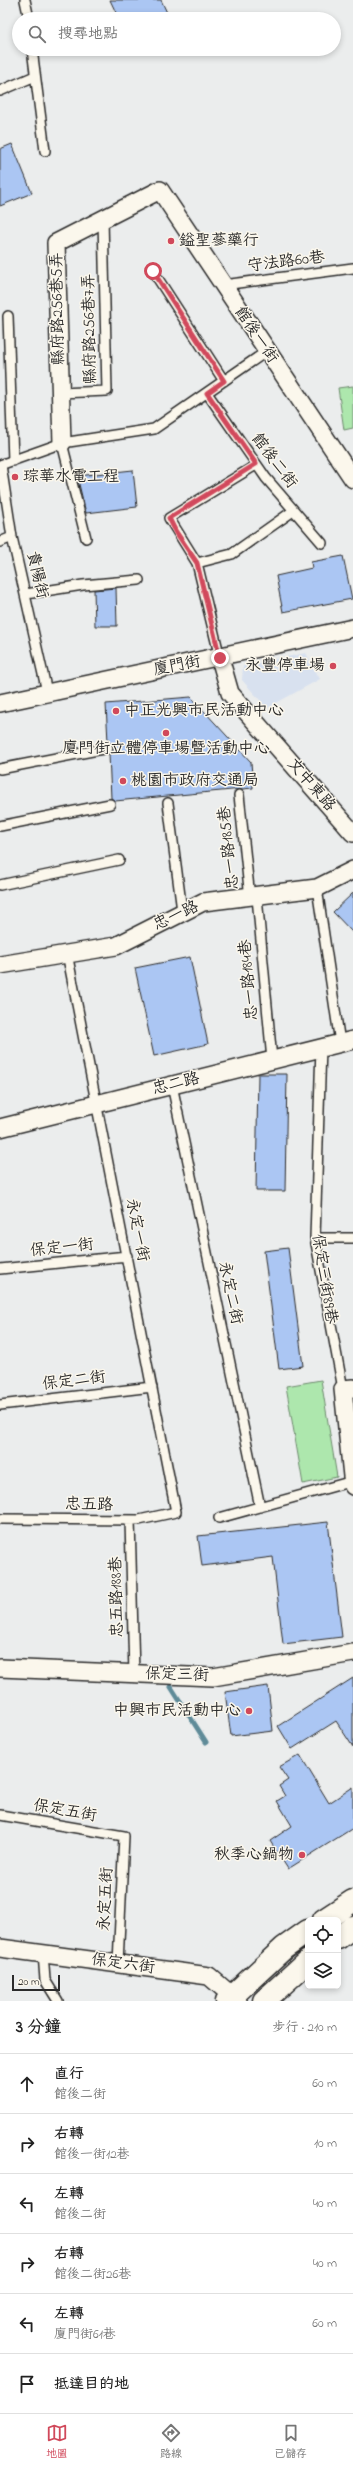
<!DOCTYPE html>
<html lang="zh-TW">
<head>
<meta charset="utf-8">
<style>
  :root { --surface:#fff; --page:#f2f2f2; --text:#222; --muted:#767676; --line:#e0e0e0; --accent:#d1495b }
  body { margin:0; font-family:"Indie Flower","LXGW WenKai TC",sans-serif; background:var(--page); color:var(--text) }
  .controls { position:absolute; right:12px; bottom:12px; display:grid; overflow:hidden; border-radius:6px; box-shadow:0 2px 6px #0003 }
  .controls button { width:36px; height:36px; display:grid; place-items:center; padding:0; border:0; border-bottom:1px solid var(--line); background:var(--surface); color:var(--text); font:20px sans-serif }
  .scale { position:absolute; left:12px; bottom:10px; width:48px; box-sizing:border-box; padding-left:4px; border:2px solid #2b2b2b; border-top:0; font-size:11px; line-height:14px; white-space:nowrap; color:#2b2b2b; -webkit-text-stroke:3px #fbf7ec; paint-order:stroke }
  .stop { position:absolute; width:12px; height:12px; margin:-9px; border:3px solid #d1495b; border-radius:50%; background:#fff }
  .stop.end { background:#d1495b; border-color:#fff; box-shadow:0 1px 4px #0008 }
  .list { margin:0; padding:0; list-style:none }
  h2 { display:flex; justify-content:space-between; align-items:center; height:52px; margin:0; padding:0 16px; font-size:17px }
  h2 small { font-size:13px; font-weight:400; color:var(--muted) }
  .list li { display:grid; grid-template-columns:26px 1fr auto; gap:12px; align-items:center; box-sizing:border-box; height:60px; padding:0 16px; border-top:1px solid var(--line) }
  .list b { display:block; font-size:15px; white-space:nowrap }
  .list p { margin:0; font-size:13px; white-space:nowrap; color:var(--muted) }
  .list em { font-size:13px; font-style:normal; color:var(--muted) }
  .icon { flex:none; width:22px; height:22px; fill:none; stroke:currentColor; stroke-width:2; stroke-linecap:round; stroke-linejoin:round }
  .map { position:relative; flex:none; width:353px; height:2001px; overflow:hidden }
  .search { position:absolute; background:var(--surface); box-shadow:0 2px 6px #0003; left:12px; right:12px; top:12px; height:44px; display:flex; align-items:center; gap:10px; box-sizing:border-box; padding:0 14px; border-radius:22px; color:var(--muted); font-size:15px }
  .sheet { height:412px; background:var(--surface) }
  nav { display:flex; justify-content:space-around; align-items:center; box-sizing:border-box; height:56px; border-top:1px solid var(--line); background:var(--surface); font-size:11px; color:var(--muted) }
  nav a { display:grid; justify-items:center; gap:2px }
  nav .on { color:var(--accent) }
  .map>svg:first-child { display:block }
  .built { fill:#d8e1ef }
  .green { fill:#ade7ad; stroke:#6c896c }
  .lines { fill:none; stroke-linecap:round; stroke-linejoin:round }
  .stream { stroke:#5e8b98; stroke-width:5 }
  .building { fill:#abc6f3; stroke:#2b2b2b }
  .lane-casing { stroke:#2b2b2b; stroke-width:12 }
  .street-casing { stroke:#2b2b2b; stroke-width:20 }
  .secondary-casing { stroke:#2b2b2b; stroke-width:25 }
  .lane { stroke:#fbf7ec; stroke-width:9 }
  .street { stroke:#fbf7ec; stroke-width:17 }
  .secondary { stroke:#fbf7ec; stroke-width:22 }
  .route { stroke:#d1495b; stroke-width:5 }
  .poi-dot { fill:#d1495b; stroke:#fbf7ec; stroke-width:1.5 }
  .labels { text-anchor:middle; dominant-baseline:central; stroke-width:3; stroke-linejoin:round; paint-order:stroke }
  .poi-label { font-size:16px; fill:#2b2b2b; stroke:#fbf7ec; text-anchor:start }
  .street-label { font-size:16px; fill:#2b2b2b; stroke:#fbf7ec }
</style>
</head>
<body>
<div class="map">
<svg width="353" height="2001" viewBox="0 0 353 2001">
  <rect width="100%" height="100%" fill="#ebeded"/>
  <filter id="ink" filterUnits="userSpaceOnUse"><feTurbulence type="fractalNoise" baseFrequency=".025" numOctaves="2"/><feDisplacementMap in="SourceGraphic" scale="8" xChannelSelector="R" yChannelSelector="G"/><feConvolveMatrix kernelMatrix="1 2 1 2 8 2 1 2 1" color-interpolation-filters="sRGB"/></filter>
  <g filter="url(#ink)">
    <path class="built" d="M 306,653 L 320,679 L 267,708 L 242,680 L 243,666 Z"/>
    <path class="green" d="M 353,386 L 353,428 L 344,430 L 338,388 Z
      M 321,1380 L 337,1477 L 303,1484 L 286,1386 Z"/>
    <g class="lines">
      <path class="stream" d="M 171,1687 L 206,1742"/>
    </g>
    <path class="building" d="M 110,0 L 161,0 L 170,19 L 119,19 Z
      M 12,144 L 32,193 L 0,206 L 0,149 Z
      M 133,470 L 137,507 L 86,513 L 77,476 Z
      M 343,556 L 352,599 L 283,612 L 276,576 L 312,568 L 311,562 Z
      M 116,588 L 117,626 L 95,626 L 94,590 Z
      M 191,697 L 251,762 L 253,788 L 115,801 L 111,798 L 109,754 L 112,752 L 114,747 L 108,742 L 106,704 Z
      M 353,893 L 353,933 L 333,912 Z
      M 190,957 L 208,1044 L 154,1056 L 135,968 Z
      M 258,1074 L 287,1074 L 285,1191 L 256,1191 Z
      M 288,1248 L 303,1366 L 279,1369 L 264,1251 Z
      M 328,1522 L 342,1637 L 283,1644 L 273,1557 L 202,1566 L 198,1536 Z
      M 353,1678 L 353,1747 L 336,1721 L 292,1749 L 278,1726 Z
      M 268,1686 L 273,1731 L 231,1736 L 225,1692 Z
      M 300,1755 L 329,1803 L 353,1787 L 353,1828 L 288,1869 L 270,1841 L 292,1826 L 277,1801 L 285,1796 L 279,1786 L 288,1780 L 279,1767 Z"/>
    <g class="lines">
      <g class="lane-casing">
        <path id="lane" d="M 25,0 L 29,19
          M 32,49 L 45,151
          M 0,91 L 35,76
          M 153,271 L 224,381
          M 223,285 L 353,268
          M 8,316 L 13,461
          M 60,393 L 107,391 L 103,219
          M 207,393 L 266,478 L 322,543
          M 62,443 L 86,538
          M 0,465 L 62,443 L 154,429 L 267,351
          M 1,465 L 12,537 L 47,692
          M 0,542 L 12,537
          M 197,563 L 232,554 L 293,511
          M 26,594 L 83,585 L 139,580
          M 220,658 L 197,563 L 169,518 L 256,465
          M 0,769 L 108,748
          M 239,795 L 250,898
          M 168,803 L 182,911
          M 0,826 L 110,804
          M 0,885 L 119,860
          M 317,888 L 340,1043
          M 257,897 L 272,1060
          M 321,1047 L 315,1238 L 343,1389
          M 172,1085 L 260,1507
          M 315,1238 L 353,1238
          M 0,1269 L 127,1256
          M 0,1405 L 152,1387
          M 219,1518 L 353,1481
          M 0,1519 L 139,1520 L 176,1512 L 67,953
          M 130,1520 L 134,1674
          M 0,1815 L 124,1836 L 118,1963
          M 43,1953 L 45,1980 L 58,2001"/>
      </g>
      <g class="street-casing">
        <path id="street" d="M 62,443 L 56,243 L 160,190 L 353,479
          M 220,658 L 230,693 L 353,833
          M 0,703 L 353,628
          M 0,965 L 116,946 L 203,902 L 317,888 L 353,870
          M 0,1128 L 353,1040
          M 353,1388 L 343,1389 L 353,1486
          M 0,1668 L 213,1677 L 353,1653
          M 0,1948 L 209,1976 L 238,2001"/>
      </g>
      <g class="secondary-casing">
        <path id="secondary" d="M 324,1920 L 353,1901
          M 338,1938 L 353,1927
          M 227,2001 L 284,1948 L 308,1931
          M 264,2001 L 308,1961"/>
      </g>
      <use href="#lane" class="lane"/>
      <use href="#street" class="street"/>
      <use href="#secondary" class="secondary"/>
    </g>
  </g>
  <g class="lines" filter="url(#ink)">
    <path class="route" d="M 153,271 L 224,381 L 207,393 L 256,464 L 169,518 L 176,532 L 197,563 L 220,658"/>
  </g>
  <g class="poi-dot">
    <circle cx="171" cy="241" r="4"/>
    <circle cx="15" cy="477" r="4"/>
    <circle cx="333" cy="666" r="4"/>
    <circle cx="116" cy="711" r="4"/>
    <circle cx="166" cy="733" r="4"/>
    <circle cx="123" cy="781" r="4"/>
    <circle cx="249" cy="1711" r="4"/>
    <circle cx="302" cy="1855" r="4"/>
  </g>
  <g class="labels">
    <g class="poi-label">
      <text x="179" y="241">鎰聖蔘藥行</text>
      <text x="23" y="477">琮華水電工程</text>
      <text x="325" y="666" text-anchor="end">永豐停車場</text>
      <text x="124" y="711">中正光興市民活動中心</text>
      <text x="166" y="749" text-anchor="middle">廈門街立體停車場暨活動中心</text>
      <text x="131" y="781">桃園市政府交通局</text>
      <text x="241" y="1711" text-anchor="end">中興市民活動中心</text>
      <text x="294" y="1855" text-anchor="end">秋季心鍋物</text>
    </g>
    <g class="street-label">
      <text transform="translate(286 262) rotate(-7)">守法路60巷</text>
      <text transform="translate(58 309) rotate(-91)">縣府路256巷5弄</text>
      <text transform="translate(90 329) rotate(-91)">縣府路256巷7弄</text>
      <text transform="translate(256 335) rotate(56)">館後一街</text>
      <text transform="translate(274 461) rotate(53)">館後二街</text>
      <text transform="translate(37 575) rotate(77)">貴陽街</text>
      <text transform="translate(177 666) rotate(-11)">廈門街</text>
      <text transform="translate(311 785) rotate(49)">文中東路</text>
      <text transform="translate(229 848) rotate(-96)">忠一路185巷</text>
      <text transform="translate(176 916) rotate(-25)">忠一路</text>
      <text transform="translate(249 980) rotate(-95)">忠一路184巷</text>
      <text transform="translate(176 1084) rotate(-14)">忠二路</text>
      <text transform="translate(137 1230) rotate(79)">永定一街</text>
      <text transform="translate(62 1248) rotate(-6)">保定一街</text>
      <text transform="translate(324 1279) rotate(81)">保定三街89巷</text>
      <text transform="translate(230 1293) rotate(78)">永定二街</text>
      <text transform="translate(74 1381) rotate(-7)">保定二街</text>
      <text transform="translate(89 1505) rotate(1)">忠五路</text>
      <text transform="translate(117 1597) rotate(-91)">忠五路188巷</text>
      <text transform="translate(177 1675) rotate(2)">保定三街</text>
      <text transform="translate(65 1811) rotate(10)">保定五街</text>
      <text transform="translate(106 1899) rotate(-87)">永定五街</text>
      <text transform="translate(123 1964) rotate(8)">保定六街</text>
    </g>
  </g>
</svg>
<div class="controls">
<button><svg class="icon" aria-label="locate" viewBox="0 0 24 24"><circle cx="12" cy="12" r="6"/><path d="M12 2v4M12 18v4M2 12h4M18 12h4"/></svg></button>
<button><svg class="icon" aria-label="layers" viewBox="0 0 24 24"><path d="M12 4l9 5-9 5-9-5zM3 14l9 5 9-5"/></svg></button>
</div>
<div class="scale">20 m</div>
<div class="stop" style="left:153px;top:271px"></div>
<div class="stop end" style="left:220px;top:658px"></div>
<div class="search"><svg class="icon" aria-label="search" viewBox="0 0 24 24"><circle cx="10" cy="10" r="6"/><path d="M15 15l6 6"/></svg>搜尋地點</div>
</div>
<section class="sheet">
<h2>3 分鐘<small>步行 · 210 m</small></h2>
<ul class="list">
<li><svg class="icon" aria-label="ahead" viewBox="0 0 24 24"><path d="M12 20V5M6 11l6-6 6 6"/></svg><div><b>直行</b><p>館後二街</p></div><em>60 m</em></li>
<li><svg class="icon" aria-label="right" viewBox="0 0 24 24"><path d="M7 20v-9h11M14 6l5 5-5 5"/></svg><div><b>右轉</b><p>館後一街12巷</p></div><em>10 m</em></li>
<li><svg class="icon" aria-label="left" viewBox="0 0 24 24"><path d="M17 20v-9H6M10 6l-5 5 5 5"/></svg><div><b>左轉</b><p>館後二街</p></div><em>40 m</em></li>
<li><svg class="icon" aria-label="right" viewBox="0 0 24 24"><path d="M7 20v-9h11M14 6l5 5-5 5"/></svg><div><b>右轉</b><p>館後二街26巷</p></div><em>40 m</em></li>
<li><svg class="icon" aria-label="left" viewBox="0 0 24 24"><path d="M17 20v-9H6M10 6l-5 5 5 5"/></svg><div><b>左轉</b><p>廈門街61巷</p></div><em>60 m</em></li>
<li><svg class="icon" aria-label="arrive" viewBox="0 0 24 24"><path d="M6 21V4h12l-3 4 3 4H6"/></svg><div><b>抵達目的地</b></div></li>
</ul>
</section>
<nav>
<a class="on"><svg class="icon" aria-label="map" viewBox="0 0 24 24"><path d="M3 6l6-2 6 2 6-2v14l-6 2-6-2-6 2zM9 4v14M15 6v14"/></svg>地圖</a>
<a><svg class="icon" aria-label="directions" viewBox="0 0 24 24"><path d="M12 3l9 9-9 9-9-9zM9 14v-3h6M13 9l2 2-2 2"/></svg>路線</a>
<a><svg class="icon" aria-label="saved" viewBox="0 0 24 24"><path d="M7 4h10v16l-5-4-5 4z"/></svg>已儲存</a>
</nav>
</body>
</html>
